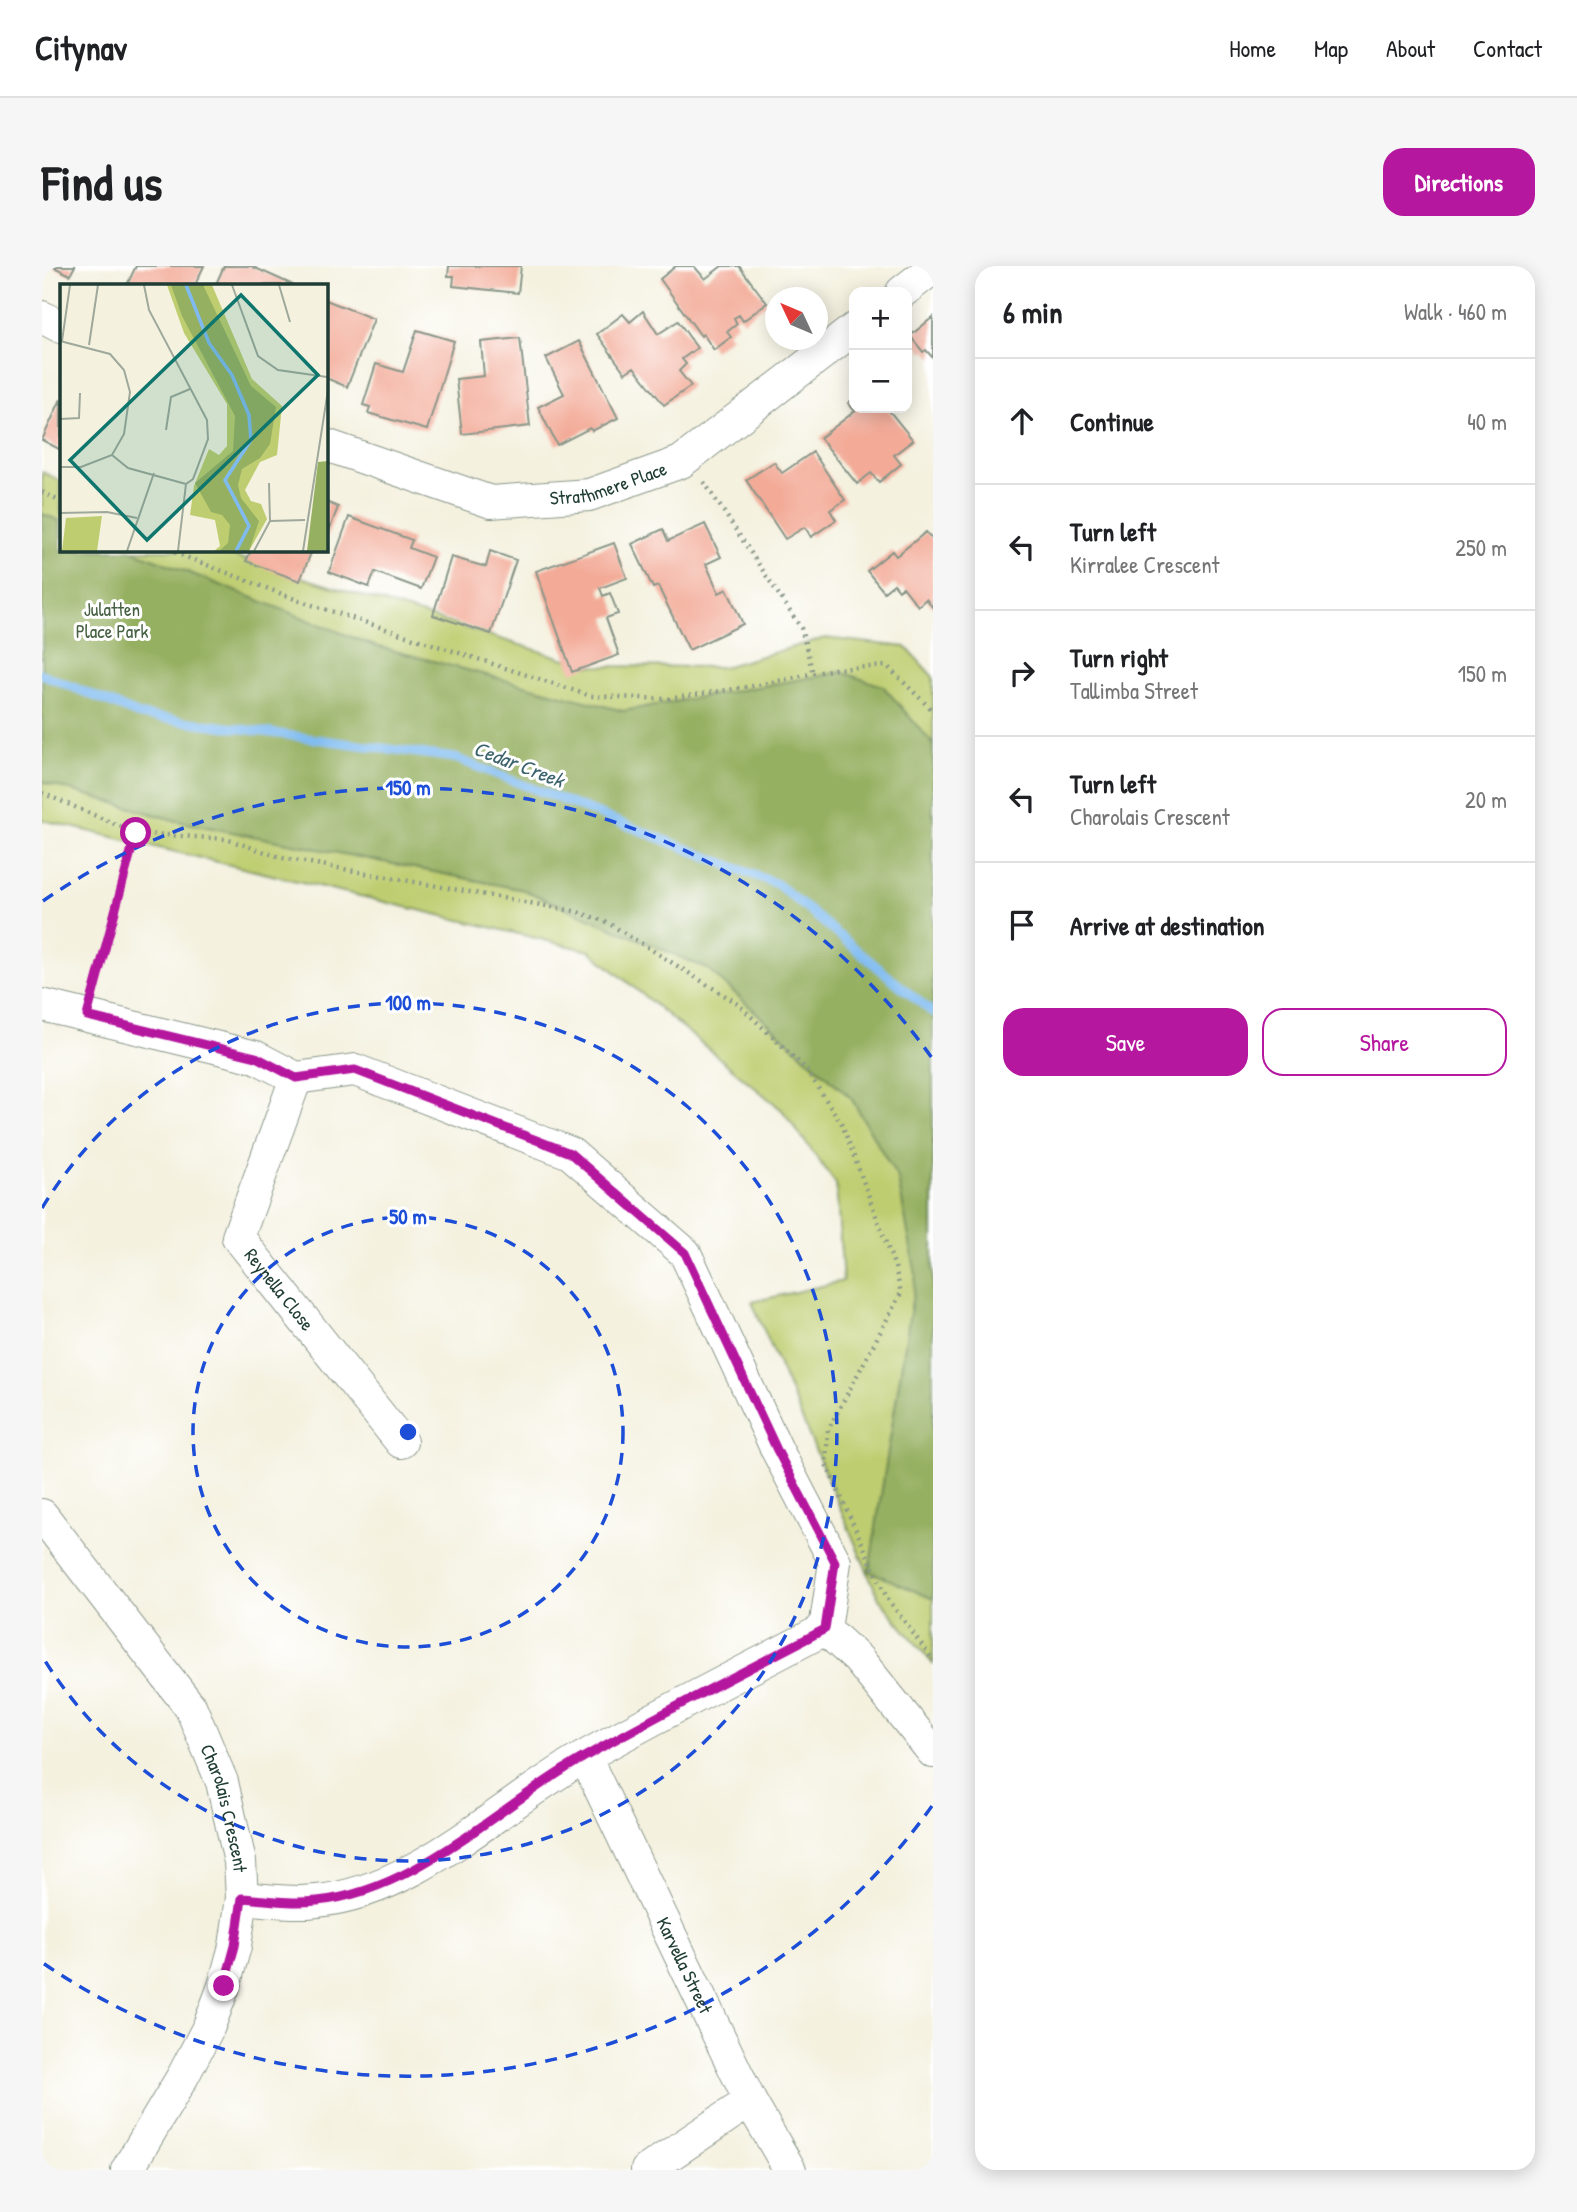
<!DOCTYPE html>
<html lang="en">
<head>
<meta charset="utf-8">
<style>
  :root { --surface:#fff; --page:#f6f6f6; --text:#202124; --muted:#757577; --line:#e0e0e0; --accent:#b5179e }
  body { margin:0; font-family:"Patrick Hand",sans-serif; background:var(--page); color:var(--text) }
  .controls { position:absolute; right:21px; top:21px; display:grid; overflow:hidden; border-radius:14px; box-shadow:0 4px 18px #0003 }
  .controls button { width:63px; height:63px; display:grid; place-items:center; padding:0; border:0; border-bottom:2px solid var(--line); background:var(--surface); color:var(--text); font:35px sans-serif }
  .compass { position:absolute; left:723px; top:21px; width:63px; height:63px; border-radius:50%; background:var(--surface); box-shadow:0 4px 18px #0003; rotate:314deg }
  .stop { position:absolute; width:21px; height:21px; margin:-16px; border:5px solid #b5179e; border-radius:50%; background:#fff }
  .stop.end { background:#b5179e; border-color:#fff; box-shadow:0 2px 7px #0008 }
  .list { margin:0; padding:0; list-style:none }
  h2 { display:flex; justify-content:space-between; align-items:center; height:91px; margin:0; padding:0 28px; font-size:30px }
  h2 small { font-size:23px; font-weight:400; color:var(--muted) }
  .list li { display:grid; grid-template-columns:46px 1fr auto; gap:21px; align-items:center; box-sizing:border-box; height:126px; padding:0 28px; border-top:2px solid var(--line) }
  .list b { display:block; font-size:26px; white-space:nowrap }
  .list p { margin:0; font-size:23px; white-space:nowrap; color:var(--muted) }
  .list em { font-size:23px; font-style:normal; color:var(--muted) }
  .actions { display:flex; gap:14px; padding:21px 28px }
  .actions a { flex:1; padding:16px 0; border:2px solid var(--accent); border-radius:21px; text-align:center; font-size:24px; color:var(--accent) }
  .actions .main { background:var(--accent); color:#fff }
  .icon { flex:none; width:38px; height:38px; fill:none; stroke:currentColor; stroke-width:2; stroke-linecap:round; stroke-linejoin:round }
  .map { position:relative; flex:none; width:891px; height:1904px; overflow:hidden; border-radius:21px }
  header { display:flex; align-items:center; gap:42px; box-sizing:border-box; height:98px; padding:0 35px; background:var(--surface); border-bottom:2px solid var(--line) }
  header strong { font-size:33px }
  nav { display:flex; gap:38px; margin-inline-start:auto; font-size:24px }
  .intro { display:flex; align-items:center; justify-content:space-between; box-sizing:border-box; height:168px; padding:0 42px }
  h1 { margin:0; font-size:49px }
  .button { padding:18px 32px; border-radius:21px; background:var(--accent); color:#fff; font-size:24px; font-weight:700 }
  main { display:flex; gap:42px; padding:0 42px }
  aside { flex:1; background:var(--surface); border-radius:21px; box-shadow:0 4px 18px #0003 }
  .map>svg:first-child { display:block }
  .green { fill:#becd6f; stroke:#6e8552; stroke-width:2 }
  .forest { fill:#96b062; stroke:#5a764b; stroke-width:2 }
  .lines { fill:none; stroke-linecap:round; stroke-linejoin:round }
  .stream { stroke:#7fbbf1; stroke-width:9 }
  .building { fill:#f3ab98 }
  .minor-casing { stroke:#8a978a; stroke-width:34 }
  .path { stroke:#8a978a; stroke-width:4.5; stroke-dasharray:2 5; stroke-linecap:butt }
  .minor { stroke:#fff; stroke-width:32 }
  .route { stroke:#b5179e; stroke-width:9 }
  .ring { fill:none; stroke:#1d4ed8; stroke-width:3.5; stroke-dasharray:12 9 }
  .labels { text-anchor:middle; dominant-baseline:central; stroke-width:6; stroke-linejoin:round; paint-order:stroke }
  .street-label { font-size:19px; fill:#1f3d34; stroke:#fff }
  .park-label { font-size:19px; fill:#476143; stroke:#fff }
  .water-label { font-size:21px; font-style:italic; fill:#3c636d; stroke:#fff }
  .inset-river { fill:none; stroke:#7fbbf1; stroke-width:3.5 }
  .inset-road { fill:none; stroke:#9fa99b; stroke-width:2 }
  .view { fill:#0f766e; fill-opacity:0.15; stroke:#0f766e; stroke-width:3.5 }
  .inset-edge { fill:none; stroke:#1f3d34; stroke-width:3.5 }
  .centre { fill:#1d4ed8; stroke:#fff; stroke-width:3.5 }
  .ring-label { font-size:21px; text-anchor:middle; font-weight:bold; fill:#1d4ed8; stroke:#fff; stroke-width:6; stroke-linejoin:round; paint-order:stroke }
</style>
</head>
<body>
<header>
<strong>Citynav</strong>
<nav><a>Home</a><a>Map</a><a>About</a><a>Contact</a></nav>
</header>
<div class="intro"><h1>Find us</h1><a class="button">Directions</a></div>
<main>
<div class="map">
<svg width="891" height="1904" viewBox="0 0 891 1904">
  <rect width="100%" height="100%" fill="#fff"/>
  <filter id="ink" filterUnits="userSpaceOnUse"><feTurbulence type="fractalNoise" baseFrequency=".0143" numOctaves="2"/><feDisplacementMap in="SourceGraphic" scale="14" xChannelSelector="R" yChannelSelector="G"/><feConvolveMatrix kernelMatrix="1 2 1 2 8 2 1 2 1" color-interpolation-filters="sRGB"/></filter>
  <filter id="wash" filterUnits="userSpaceOnUse"><feTurbulence type="fractalNoise" baseFrequency=".00686" numOctaves="4" result="noise"/><feDisplacementMap in="SourceGraphic" scale="28" xChannelSelector="R" yChannelSelector="G"/><feGaussianBlur stdDeviation="1.57" result="paint"/><feColorMatrix in="noise" values="0 0 0 0 0 0 0 0 0 0 0 0 0 0 0 0 0 1.4 0 .05"/><feComposite in="paint" operator="in"/></filter>
  <g filter="url(#wash)">
    <rect width="100%" height="100%" fill="#f4f1df"/>
    <path class="green" d="M 0,206 L 19,215 L 19,284 L 172,284 L 546,400 L 681,401 L 783,372 L 864,381 L 891,411 L 891,1398 L 837,1333 L 710,1036 L 801,1015 L 794,918 L 740,844 L 548,685 L 0,554 Z"/>
    <path class="forest" d="M 0,248 L 19,255 L 19,284 L 90,284 L 330,379 L 581,445 L 799,406 L 841,420 L 891,478 L 891,1333 L 827,1305 L 874,1009 L 856,913 L 809,832 L 666,703 L 482,624 L 135,555 L 0,516 Z"/>
    <g class="lines">
      <path class="stream" d="M 0,408 L 97,449 L 413,492 L 735,618 L 891,747"/>
    </g>
    <g id="blocks">
      <path class="building" d="M 10,0 L 33,0 L 28,9 Z
        M 94,0 L 162,0 L 153,19 L 85,19 Z
        M 182,0 L 209,0 L 251,19 L 177,19 L 174,18 Z
        M 407,0 L 479,0 L 476,27 L 411,20 L 412,10 L 406,10 Z
        M 634,0 L 652,0 L 663,13 L 680,0 L 697,0 L 725,37 L 701,55 L 697,49 L 692,52 L 695,58 L 685,66 L 689,71 L 672,84 L 661,68 L 659,70 L 618,13 Z
        M 284,34 L 332,53 L 305,121 L 284,112 Z
        M 601,45 L 616,68 L 636,55 L 655,82 L 640,93 L 644,98 L 637,105 L 649,120 L 622,139 L 592,101 L 583,107 L 555,68 L 581,48 L 588,56 Z
        M 891,51 L 891,92 L 884,84 L 881,86 L 868,70 Z
        M 375,64 L 412,75 L 385,164 L 326,147 L 328,141 L 321,139 L 334,98 L 361,106 Z
        M 478,72 L 488,160 L 420,168 L 414,113 L 442,110 L 439,76 Z
        M 537,75 L 576,152 L 550,165 L 548,162 L 515,179 L 496,141 L 522,128 L 504,92 Z
        M 812,132 L 812,142 L 845,142 L 871,174 L 852,189 L 859,198 L 837,216 L 829,207 L 815,218 L 778,172 L 813,145 L 806,137 Z
        M 19,133 L 19,184 L 0,174 Z
        M 771,186 L 803,234 L 788,244 L 794,254 L 769,271 L 763,261 L 743,273 L 704,214 L 732,196 L 740,207 Z
        M 284,236 L 296,241 L 284,273 Z
        M 307,251 L 370,274 L 367,282 L 391,291 L 379,323 L 333,306 L 327,321 L 287,306 Z
        M 663,258 L 679,291 L 664,298 L 677,327 L 685,323 L 701,358 L 647,384 L 616,320 L 611,322 L 590,278 L 621,263 L 626,275 Z
        M 884,266 L 891,274 L 891,342 L 884,333 L 876,340 L 861,321 L 857,324 L 852,318 L 842,326 L 825,305 L 850,285 L 854,290 Z
        M 572,277 L 585,312 L 558,322 L 561,330 L 568,327 L 576,348 L 564,352 L 577,389 L 530,406 L 494,305 Z
        M 209,284 L 270,284 L 258,315 L 204,295 Z
        M 448,285 L 474,294 L 449,368 L 391,349 L 409,291 L 444,301 Z"/>
    </g>
  </g>
  <g filter="url(#ink)">
    <use href="#blocks" fill-opacity="0" stroke="#8a978a" stroke-width="2"/>
    <g class="lines">
      <g class="minor-casing">
        <g id="minor">
          <path d="M 860,26 L 891,2"/>
          <path d="M 0,51 L 19,61"/>
          <path id="s1" d="M 284,179 L 449,236 L 547,229 L 639,196 L 812,63"/>
          <path d="M 0,739 L 214,791 L 254,812 L 313,804 L 528,887 L 643,987 L 735,1184 L 793,1296 L 783,1363 L 816,1393 L 891,1486"/>
          <path id="s2" d="M 254,812 L 196,971 L 359,1176"/>
          <path id="s3" d="M 0,1249 L 149,1442 L 180,1516 L 198,1596 L 200,1632 L 193,1680 L 182,1720 L 167,1760 L 141,1810 L 85,1904"/>
          <path id="s4" d="M 543,1491 L 708,1835 L 748,1904"/>
          <path d="M 200,1632 C 225,1634 250,1638 275,1635 C 376,1625 457,1539 544,1490 C 622,1446 704,1405 783,1363"/>
          <path d="M 605,1904 L 708,1835"/>
        </g>
      </g>
      <path class="path" d="M 662,216 L 759,362 L 771,408
        M 0,226 L 19,236
        M 126,284 L 258,335 L 549,430 L 626,433 L 711,420 L 793,403 L 845,400 L 891,445
        M 0,527 L 94,567 L 184,573 L 241,592 L 532,645 L 563,655 L 695,737 L 763,802 L 800,858 L 853,1001 L 859,1027 L 786,1164 L 784,1198 L 845,1332 L 891,1394
        M 52,721 L 94,567"/>
      <use href="#minor" class="minor"/>
    </g>
  </g>
  <g class="lines" filter="url(#ink)">
    <path class="route" d="M 94,567 L 45,750 L 214,791 L 254,812 L 313,804 L 528,887 L 643,987 L 735,1184 L 793,1296 L 783,1363 C 704,1405 622,1445 544,1490 C 457,1539 376,1625 275,1635 C 250,1638 225,1634 200,1632 L 193,1680 L 182,1720"/>
  </g>
  <g class="ring">
    <circle cx="366" cy="1166" r="215"/>
    <path d="M0 942A429 429 0 1 1 0 1390"/>
    <path d="M890 1540A644 644 0 0 1 1 1697M1 635A644 644 0 0 1 890 792"/>
  </g>
  <g class="labels">
    <g class="street-label">
      <text stroke="none"><textPath href="#s1" startOffset="294">Strathmere Place</textPath></text>
      <text stroke="none"><textPath href="#s2" startOffset="236">Reynella Close</textPath></text>
      <text stroke="none"><textPath href="#s3" startOffset="350">Charolais Crescent</textPath></text>
      <text stroke="none"><textPath href="#s4" startOffset="231">Karvella Street</textPath></text>
    </g>
    <g class="park-label">
      <text x="70" y="343">Julatten<tspan x="70" dy="22">Place Park</tspan></text>
    </g>
    <g class="water-label">
      <text transform="translate(477 498) rotate(21)">Cedar Creek</text>
    </g>
  </g>
  <g transform="translate(18 18)">
    <rect width="268" height="268" fill="#f4f1df"/>
    <path d="M 107,1 L 152,1 L 192,95 L 222,122 L 217,171 L 200,178 L 185,206 L 191,217 L 201,220 L 207,235 L 189,267 L 154,267 L 160,262 L 155,236 L 130,231 L 134,202 L 149,165 L 159,171 L 167,162 L 167,120 L 124,49 ZM 42,232 L 37,267 L 2,267 L 6,234 Z" fill="#becd6f"/>
    <path d="M 111,1 L 143,1 L 191,102 L 216,123 L 210,160 L 200,174 L 182,185 L 178,201 L 181,214 L 199,237 L 189,267 L 159,267 L 168,259 L 170,241 L 162,231 L 151,228 L 135,199 L 173,167 L 175,132 L 122,32 ZM 268,177 L 268,267 L 247,267 L 258,178 Z" fill="#96b062"/>
    <path class="inset-river" d="M 126,1 L 149,59 L 172,91 L 189,131 L 191,156 L 165,196 L 189,242 L 176,267"/>
    <path class="inset-road" d="M 84,1 L 89,26 L 147,136 L 148,155 L 133,195 L 126,200 L 118,267M 172,1 L 198,72 L 218,86 L 267,93M 219,1 L 230,38M 0,57 L 50,70 L 64,86 L 70,108 L 64,150 L 52,171 L 21,183 L 0,183M 2,57 L 10,1M 29,61 L 38,1M 0,135 L 19,134 L 20,109M 106,146 L 111,113 L 130,105M 52,171 L 68,184 L 126,200M 209,199 L 210,237M 0,229 L 47,228 L 77,234M 67,267 L 94,189M 194,267 L 210,237 L 245,236M 243,267 L 268,106"/>
    <path class="view" d="M 181,11 L 258,91 L 87,256 L 10,176 Z"/>
    <rect width="268" height="268" class="inset-edge"/>
  </g>
  <circle cx="366" cy="1166" r="10" class="centre"/>
  <g class="ring-label">
    <text x="366" y="529">150 m</text>
    <text x="366" y="744">100 m</text>
    <text x="366" y="958">50 m</text>
  </g>
</svg>
<div class="controls">
<button>+</button>
<button>−</button>
</div>
<svg class="compass" viewBox="-18 -18 36 36"><path d="M0-13l5 13h-10z" fill="#e53935"/><path d="M0 13l5-13h-10z" fill="#757577"/></svg>
<div class="stop" style="left:94px;top:567px"></div>
<div class="stop end" style="left:182px;top:1720px"></div>
</div>
<aside>
<h2>6 min<small>Walk · 460 m</small></h2>
<ul class="list">
<li><svg class="icon" aria-label="ahead" viewBox="0 0 24 24"><path d="M12 20V5M6 11l6-6 6 6"/></svg><div><b>Continue</b></div><em>40 m</em></li>
<li><svg class="icon" aria-label="left" viewBox="0 0 24 24"><path d="M17 20v-9H6M10 6l-5 5 5 5"/></svg><div><b>Turn left</b><p>Kirralee Crescent</p></div><em>250 m</em></li>
<li><svg class="icon" aria-label="right" viewBox="0 0 24 24"><path d="M7 20v-9h11M14 6l5 5-5 5"/></svg><div><b>Turn right</b><p>Tallimba Street</p></div><em>150 m</em></li>
<li><svg class="icon" aria-label="left" viewBox="0 0 24 24"><path d="M17 20v-9H6M10 6l-5 5 5 5"/></svg><div><b>Turn left</b><p>Charolais Crescent</p></div><em>20 m</em></li>
<li><svg class="icon" aria-label="arrive" viewBox="0 0 24 24"><path d="M6 21V4h12l-3 4 3 4H6"/></svg><div><b>Arrive at destination</b></div></li>
</ul>
<div class="actions"><a class="main">Save</a><a>Share</a></div>
</aside>
</main>
</body>
</html>
